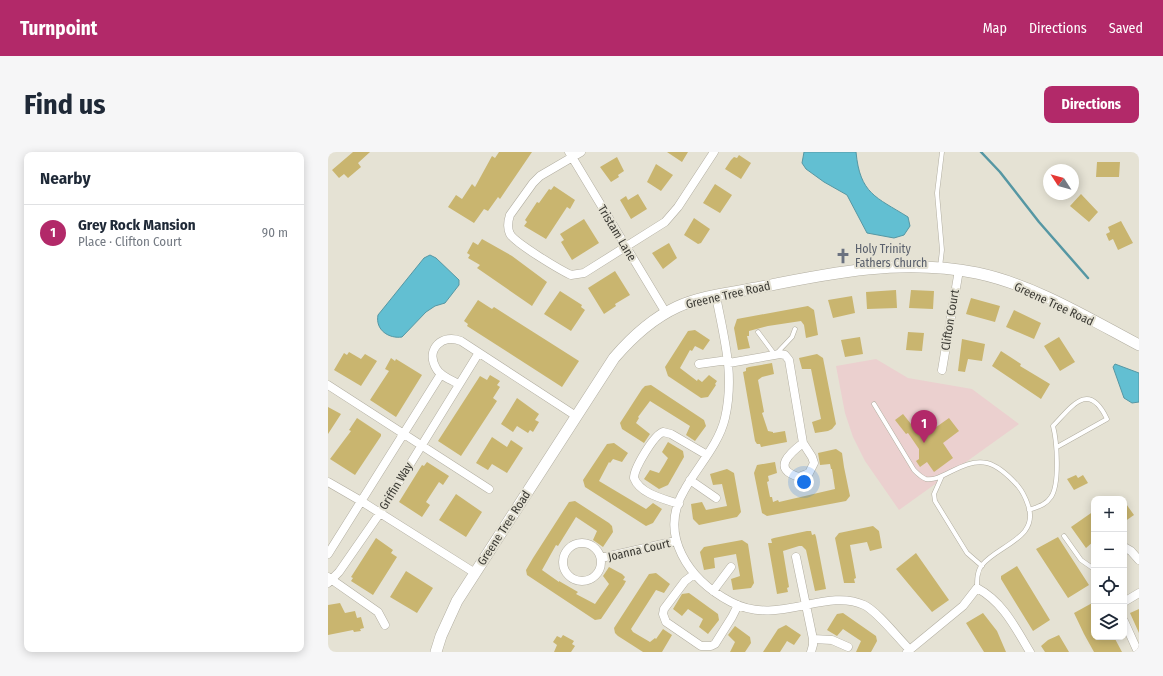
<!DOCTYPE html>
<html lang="en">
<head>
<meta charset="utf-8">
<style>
  :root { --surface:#fff; --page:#f6f6f7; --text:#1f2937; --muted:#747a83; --line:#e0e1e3; --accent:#b22969 }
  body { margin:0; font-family:"Fira Sans Condensed",sans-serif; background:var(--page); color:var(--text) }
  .controls { position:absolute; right:12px; bottom:12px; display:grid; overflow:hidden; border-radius:8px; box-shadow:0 2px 10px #0003 }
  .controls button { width:36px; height:36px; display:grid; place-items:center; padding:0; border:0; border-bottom:1px solid var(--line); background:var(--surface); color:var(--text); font:20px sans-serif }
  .compass { position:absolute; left:715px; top:12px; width:36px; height:36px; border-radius:50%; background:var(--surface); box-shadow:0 2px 10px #0003; rotate:306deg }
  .you { position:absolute; left:476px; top:330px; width:14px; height:14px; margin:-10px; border:3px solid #fff; border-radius:50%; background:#1a73e8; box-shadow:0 0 0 6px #1a73e833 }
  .badge { display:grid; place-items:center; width:26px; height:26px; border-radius:50%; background:var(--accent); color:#fff; font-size:13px; font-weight:700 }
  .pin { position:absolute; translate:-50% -33px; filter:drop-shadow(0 1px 2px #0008) }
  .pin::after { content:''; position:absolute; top:21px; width:14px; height:12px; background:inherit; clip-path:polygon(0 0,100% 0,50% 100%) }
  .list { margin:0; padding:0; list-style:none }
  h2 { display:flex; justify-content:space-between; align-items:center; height:52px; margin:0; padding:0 16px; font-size:17px }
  h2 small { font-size:13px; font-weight:400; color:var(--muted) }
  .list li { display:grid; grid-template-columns:26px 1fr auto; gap:12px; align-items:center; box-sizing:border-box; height:56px; padding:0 16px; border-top:1px solid var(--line) }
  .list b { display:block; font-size:15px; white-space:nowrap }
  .list p { margin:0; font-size:13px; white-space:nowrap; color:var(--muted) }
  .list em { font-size:13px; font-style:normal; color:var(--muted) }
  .icon { flex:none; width:22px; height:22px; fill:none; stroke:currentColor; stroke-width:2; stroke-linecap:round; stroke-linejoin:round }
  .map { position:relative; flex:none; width:811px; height:500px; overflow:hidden; border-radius:8px }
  header { display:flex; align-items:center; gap:24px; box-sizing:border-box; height:56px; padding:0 20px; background:var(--accent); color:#fff }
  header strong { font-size:19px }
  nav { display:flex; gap:22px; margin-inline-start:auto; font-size:14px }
  .intro { display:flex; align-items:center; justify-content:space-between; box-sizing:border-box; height:96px; padding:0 24px }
  h1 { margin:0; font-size:28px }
  .button { padding:10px 18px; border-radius:8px; background:var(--accent); color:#fff; font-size:14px; font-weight:700 }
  main { display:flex; gap:24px; padding:0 24px }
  aside { flex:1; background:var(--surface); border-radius:8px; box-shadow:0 2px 10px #0003 }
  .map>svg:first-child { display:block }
  .commercial { fill:#ebd0cf }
  .water { fill:#62bfd2; stroke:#5697a3 }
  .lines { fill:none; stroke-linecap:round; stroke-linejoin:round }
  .stream { stroke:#5697a3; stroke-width:2.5 }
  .building { fill:#c9b56f }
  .lane-casing { stroke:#b2aea1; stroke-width:5 }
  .street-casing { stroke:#b2aea1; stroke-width:9 }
  .secondary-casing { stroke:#b2aea1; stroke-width:12 }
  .lane { stroke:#fff; stroke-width:4 }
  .street { stroke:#fff; stroke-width:8 }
  .secondary { stroke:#fff; stroke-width:11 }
  .labels { text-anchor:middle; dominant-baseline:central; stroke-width:4; stroke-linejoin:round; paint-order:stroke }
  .street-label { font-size:12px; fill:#3b3a34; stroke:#e5e2d4 }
  .worship-label { font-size:12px; fill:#5b616d; stroke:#e5e2d4; text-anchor:start }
</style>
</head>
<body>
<header>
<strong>Turnpoint</strong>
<nav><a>Map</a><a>Directions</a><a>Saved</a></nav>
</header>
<div class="intro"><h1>Find us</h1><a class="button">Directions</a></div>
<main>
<aside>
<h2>Nearby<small></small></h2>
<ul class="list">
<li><span class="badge">1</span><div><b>Grey Rock Mansion</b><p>Place · Clifton Court</p></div><em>90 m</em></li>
</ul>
</aside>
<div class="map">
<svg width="811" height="500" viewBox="0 0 811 500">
  <rect width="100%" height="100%" fill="#e5e2d4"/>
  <path class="commercial" d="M 548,207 L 580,226 L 644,237 L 691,272 L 571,358 L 537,309 L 525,285 L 517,261 L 508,214 Z"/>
  <path class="water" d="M 476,0 L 528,0 C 532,42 548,45 580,65 L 582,74 L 576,83 L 566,86 L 539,81 L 519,43 L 496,30 L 478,17 L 474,11 Z
    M 102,103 L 108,106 L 131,128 L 131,133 L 117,151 L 107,154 L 98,160 L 74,185 C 61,187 47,178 50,163 L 96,106 Z
    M 787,212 L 811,221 L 811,250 L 804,251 L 796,246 L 785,215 Z"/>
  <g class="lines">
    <path class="stream" d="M 653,0 L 672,20 L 711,70 L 760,126"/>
  </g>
  <path class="building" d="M 25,0 L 42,0 L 30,11 L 33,15 L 20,26 L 16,22 L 11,26 L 4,18 Z
    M 171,0 L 204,0 L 172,47 L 170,45 L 160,59 L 156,57 L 146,71 L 120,55 L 128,43 L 134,47 L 144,32 L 147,35 L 164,4 L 167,6 Z
    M 339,0 L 360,0 L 354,10 Z
    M 411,3 L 423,11 L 413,27 L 397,17 L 403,8 L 406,5 L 409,6 Z
    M 289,5 L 296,19 L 290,23 L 291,25 L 283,30 L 272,15 Z
    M 769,10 L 792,10 L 791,25 L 768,25 Z
    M 328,12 L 345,23 L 333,39 L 319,30 Z
    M 387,32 L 404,43 L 392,61 L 375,51 Z
    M 226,34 L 247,48 L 242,57 L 239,55 L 218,87 L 196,74 L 199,70 L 197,68 L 209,50 L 211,51 L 221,37 L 223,38 Z
    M 310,42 L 319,57 L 303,67 L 292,48 L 298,44 L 300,48 Z
    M 753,42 L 770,60 L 761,70 L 742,54 Z
    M 366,66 L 382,77 L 373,91 L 370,92 L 356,83 Z
    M 256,67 L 271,91 L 244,108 L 233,90 L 236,88 L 232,82 Z
    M 793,69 L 805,91 L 790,98 L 785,87 L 781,89 L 778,82 L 782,80 L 780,75 Z
    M 154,87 L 184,104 L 219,130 L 204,154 L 149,116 L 152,113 L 140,106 L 142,103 L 139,101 L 145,90 L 150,93 Z
    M 341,91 L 349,106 L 335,117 L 324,101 Z
    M 287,119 L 302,143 L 287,152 L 288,154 L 276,162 L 260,136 Z
    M 568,138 L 569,156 L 539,157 L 538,140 Z
    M 583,138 L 606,139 L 605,157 L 581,156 Z
    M 232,139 L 254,153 L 253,155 L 257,158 L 243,179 L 216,162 Z
    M 524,144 L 527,161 L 505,166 L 500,148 Z
    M 643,146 L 672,154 L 667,170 L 638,162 Z
    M 150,148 L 164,157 L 166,155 L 251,209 L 234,235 L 139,174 L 140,172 L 136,169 Z
    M 480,154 L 486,158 L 490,183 L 478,186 L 476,173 L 473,169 L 440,174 L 421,179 L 421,184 L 419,184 L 422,196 L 410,198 L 406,176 L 409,167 Z
    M 686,158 L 713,171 L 706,187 L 678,175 Z
    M 367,178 L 382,188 L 375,198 L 367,194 L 364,199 L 362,198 L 352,216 L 369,229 L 370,227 L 374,230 L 381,223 L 389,229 L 387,232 L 388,233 L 380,245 L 373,246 L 340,224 L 337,215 L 360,179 Z
    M 580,180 L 596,181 L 594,199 L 578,198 Z
    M 532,185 L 535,202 L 517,205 L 513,188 Z
    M 731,185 L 747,210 L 732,219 L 716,194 Z
    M 634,187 L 657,192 L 654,209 L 640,207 L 637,220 L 630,219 Z
    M 673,199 L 693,212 L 692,214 L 722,232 L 713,247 L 664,214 Z
    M 21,200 L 33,207 L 37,202 L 49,209 L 33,234 L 6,218 L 16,201 L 19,203 Z
    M 489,202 L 495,206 L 508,272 L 504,277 L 500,279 L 487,281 L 484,270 L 493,267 L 483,217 L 474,217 L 471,206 Z
    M 63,206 L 67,209 L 68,207 L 94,223 L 68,265 L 42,248 L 61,219 L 57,217 Z
    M 444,211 L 446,222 L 434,225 L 430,228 L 436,260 L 434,261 L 440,279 L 445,280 L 445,281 L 457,279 L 459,290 L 433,295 L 432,292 L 429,292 L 427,289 L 415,220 L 418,219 L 418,216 L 421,215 Z
    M 162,223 L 172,229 L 169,233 L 172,235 L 165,246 L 169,249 L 133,304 L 110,289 L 152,224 L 159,228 Z
    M 323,233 L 376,268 L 378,274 L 367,289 L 358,283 L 362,274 L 322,249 L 310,265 L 311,266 L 308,271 L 322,282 L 316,291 L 294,277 L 292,271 L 314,237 L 317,234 Z
    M 189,246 L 211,262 L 207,268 L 211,270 L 205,280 L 202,278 L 200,281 L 189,274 L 185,280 L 173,272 Z
    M 0,255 L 13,262 L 0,282 Z
    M 575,262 L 583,272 L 587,269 L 596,282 L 603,276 L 604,278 L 621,266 L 631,279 L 615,291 L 625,306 L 606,320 L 599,310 L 592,315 L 588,309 L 591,307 L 591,297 L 580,281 L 578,282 L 567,268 Z
    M 29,266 L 53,282 L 53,284 L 27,323 L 2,307 L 23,279 L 21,278 Z
    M 164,285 L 179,295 L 183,288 L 195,296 L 179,321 L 164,312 L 160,318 L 148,311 Z
    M 340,290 L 355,299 L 356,305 L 340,333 L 331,337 L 316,327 L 322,318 L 331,321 L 336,313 L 340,306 L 334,300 Z
    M 286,291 L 300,301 L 294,310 L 285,307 L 282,311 L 281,310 L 271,329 L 318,357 L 325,351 L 334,357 L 325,371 L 318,374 L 257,335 L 255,328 L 279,292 Z
    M 508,297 L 514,301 L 516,315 L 522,344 L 518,349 L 439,364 L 434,361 L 426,321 L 429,313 L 447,310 L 449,321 L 440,324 L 441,329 L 439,330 L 442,345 L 444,345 L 445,350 L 450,348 L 451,350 L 507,337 L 504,317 L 503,317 L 502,312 L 492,313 L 490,301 Z
    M 99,310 L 121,324 L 115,333 L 111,330 L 98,350 L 102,353 L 94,365 L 71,350 L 94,313 L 96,314 Z
    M 399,317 L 406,321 L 413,360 L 409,365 L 371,373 L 365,367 L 363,352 L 374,350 L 378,358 L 399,354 L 394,332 L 385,333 L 382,322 Z
    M 748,323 L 750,326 L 755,323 L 760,331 L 746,338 L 739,327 Z
    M 128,342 L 154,360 L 138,385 L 111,368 Z
    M 247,349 L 281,371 L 284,374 L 285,380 L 275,395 L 265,388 L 269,379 L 248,365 L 230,394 L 228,393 L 214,418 L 231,430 L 231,429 L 250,440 L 248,442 L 267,452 L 281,432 L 275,424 L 281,415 L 294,422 L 297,425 L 295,428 L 298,429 L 296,433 L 273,467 L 267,468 L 199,423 L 198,418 L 205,406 L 241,350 Z
    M 796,349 L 806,363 L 796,370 Z
    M 766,359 L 766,389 L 758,396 L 743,375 Z
    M 545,374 L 551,379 L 554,396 L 542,399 L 539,390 L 522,393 L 528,426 L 526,427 L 527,431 L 516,431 L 507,386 L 511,381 Z
    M 479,379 L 483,379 L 484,383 L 487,382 L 488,385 L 498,437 L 487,439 L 478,398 L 474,394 L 471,394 L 455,399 L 461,435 L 459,436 L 460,440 L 449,442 L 440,391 L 444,391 L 443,387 L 446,386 Z
    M 730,385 L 761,433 L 740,446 L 708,397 Z
    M 48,386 L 65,398 L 63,401 L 69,405 L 45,443 L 23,429 L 25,426 L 23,425 Z
    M 414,388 L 420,392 L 426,431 L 423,436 L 405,438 L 403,427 L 412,424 L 408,402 L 386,406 L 387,416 L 376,418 L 372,400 L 376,395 Z
    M 588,401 L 621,448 L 604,460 L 568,417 Z
    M 689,414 L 722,468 L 705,479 L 673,427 L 673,424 Z
    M 78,419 L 105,436 L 89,461 L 62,445 Z
    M 328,421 L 342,432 L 336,441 L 328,438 L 303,477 L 305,480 L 322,490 L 327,486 L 328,487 L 335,477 L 344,483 L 334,500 L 315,500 L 290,484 L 287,481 L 286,476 L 321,422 Z
    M 361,441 L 390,462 L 391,468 L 380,482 L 371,475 L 375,467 L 360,457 L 354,464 L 345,457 L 354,442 Z
    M 766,450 L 766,485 L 786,485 L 794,500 L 766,500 L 756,482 L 746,461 Z
    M 12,451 L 17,461 L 27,459 L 29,466 L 33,465 L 36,476 L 32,477 L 33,479 L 26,480 L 25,478 L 0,483 L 0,453 Z
    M 811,457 L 811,481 L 802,461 Z
    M 515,461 L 548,484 L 549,489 L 543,500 L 528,500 L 533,489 L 515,477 L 509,484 L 499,478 L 507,465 L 509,462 Z
    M 655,461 L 669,479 L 678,500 L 656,500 L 638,471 Z
    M 458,473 L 473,483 L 466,493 L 459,489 L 452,500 L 435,500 L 450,477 Z
    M 407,474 L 422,485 L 423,491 L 417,500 L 402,500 L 407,490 L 400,483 Z
    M 235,483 L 246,489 L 244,492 L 247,494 L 243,500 L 226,500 L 229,493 L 225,490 L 229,484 L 233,486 Z
    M 731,483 L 741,500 L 717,500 L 713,494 L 720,488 Z"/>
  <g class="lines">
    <g class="lane-casing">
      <path id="lane" d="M 612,115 L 614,98 L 609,41 L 614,0
        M 430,180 L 447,203 L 464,185 L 467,177
        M 546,252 L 586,318 C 589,321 594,326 598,327 C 615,330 634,306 659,311 C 671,314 682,325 690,334 C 695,340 698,347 700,353 C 712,386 670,393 654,413 C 649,419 649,428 649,436
        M 614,324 L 606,342 L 607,349 L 639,401 L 654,414
        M 701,358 C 709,355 718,353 723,345 C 732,332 729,289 725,274 C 745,253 761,229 779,267 L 729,295
        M 736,384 L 753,408 L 766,417"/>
    </g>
    <g class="street-casing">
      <path id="street" d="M 241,0 L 338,161
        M 253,0 L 212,24 L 205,31 L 182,63 C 180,69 179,76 182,82 C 187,91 232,118 243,123 L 256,121 L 337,70 L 350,55 L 386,0
        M 388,144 C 396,187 407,222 397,266 C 391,292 370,314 357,337 C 329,383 361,428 403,450 C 450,475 497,435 536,453 C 549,459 570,486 581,497
        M 401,211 L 452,202 L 457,203 L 461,208 L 475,291 L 484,305 L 486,311 L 481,321 L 471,325 C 443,317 462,301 475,291
        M 371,212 L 400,208
        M 614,218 L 631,118
        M 131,232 C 123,228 112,224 108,216 C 97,197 115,181 133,189 L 248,264
        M 0,233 L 161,337
        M 362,328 L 388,346
        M 0,330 L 33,349 L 147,421
        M 351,352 C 336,347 312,342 306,326 C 306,316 326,283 335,280 L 343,282 L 379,303
        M235 410a19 19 0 1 1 38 0a19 19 0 1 1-38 0Z
        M 796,395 L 803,399 L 811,408
        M 0,402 L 113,222
        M 468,405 L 485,487 L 485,493 L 483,500
        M 273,406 L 348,389
        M 365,423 L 357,429 L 336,457 L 335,462 L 338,470 L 373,494 L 383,494 L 387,492 L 404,465 L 410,453
        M 0,425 L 50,460 L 57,473
        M 0,431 L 11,420 L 52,361 L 150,202
        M 385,439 L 403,415
        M 796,450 L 811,441
        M 796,469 L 810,500
        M 485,487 L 504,488 L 520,495
        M 579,500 L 635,454 L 649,436 C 675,450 687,475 702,500"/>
    </g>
    <g class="secondary-casing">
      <path id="secondary" d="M 108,500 L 113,484 L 129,449 L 286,206 C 304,185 323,167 349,155 C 373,144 402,141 428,136 C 502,121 573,106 649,121 C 706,133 760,166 811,193"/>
    </g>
    <use href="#lane" class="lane"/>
    <use href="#street" class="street"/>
    <use href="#secondary" class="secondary"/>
  </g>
  <defs>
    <g id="church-bare" transform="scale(1.2)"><path d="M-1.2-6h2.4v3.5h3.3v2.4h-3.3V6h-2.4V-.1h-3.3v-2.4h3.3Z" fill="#6b7280" stroke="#e5e2d4" stroke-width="2.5" paint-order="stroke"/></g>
  </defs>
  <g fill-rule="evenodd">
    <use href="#church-bare" x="515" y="104"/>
  </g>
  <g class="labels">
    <g class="street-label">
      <text transform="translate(289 81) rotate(59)">Tristam Lane</text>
      <text transform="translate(400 143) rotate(-13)">Greene Tree Road</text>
      <text transform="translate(726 152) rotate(25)">Greene Tree Road</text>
      <text transform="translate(622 168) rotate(-81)">Clifton Court</text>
      <text transform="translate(68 334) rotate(-59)">Griffin Way</text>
      <text transform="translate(176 376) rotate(-57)">Greene Tree Road</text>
      <text transform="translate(311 398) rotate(-13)">Joanna Court</text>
    </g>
    <g class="worship-label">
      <text x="527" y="97">Holy Trinity<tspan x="527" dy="14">Fathers Church</tspan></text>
    </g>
  </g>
</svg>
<div class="controls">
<button>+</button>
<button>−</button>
<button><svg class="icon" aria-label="locate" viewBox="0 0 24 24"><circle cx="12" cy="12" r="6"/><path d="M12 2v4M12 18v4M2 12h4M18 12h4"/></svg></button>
<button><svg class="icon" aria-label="layers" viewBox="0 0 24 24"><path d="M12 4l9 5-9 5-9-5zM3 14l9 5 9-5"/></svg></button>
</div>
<svg class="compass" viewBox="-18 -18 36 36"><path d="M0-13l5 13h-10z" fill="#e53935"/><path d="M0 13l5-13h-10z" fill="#747a83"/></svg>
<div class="you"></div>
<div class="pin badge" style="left:596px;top:291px">1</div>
</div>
</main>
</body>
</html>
